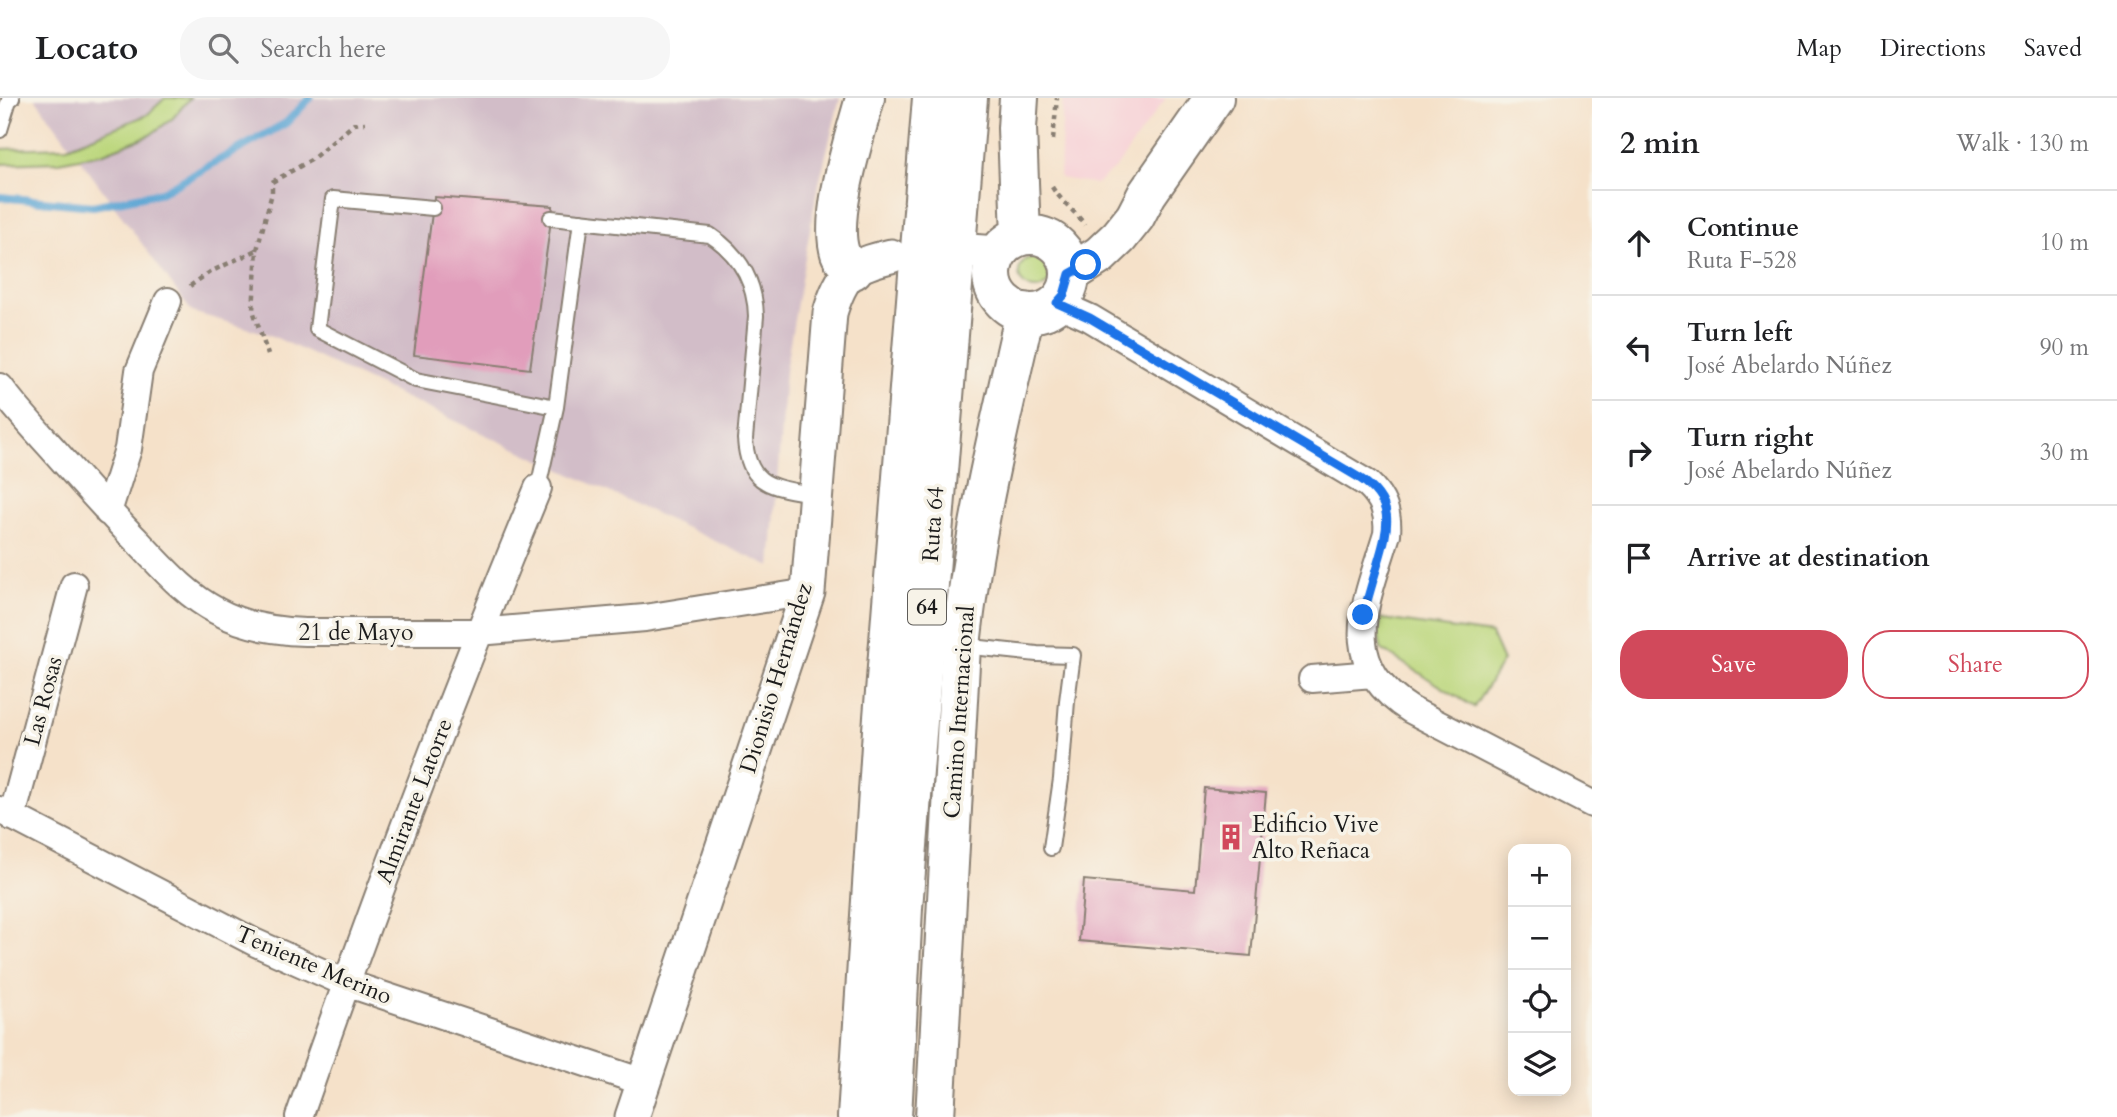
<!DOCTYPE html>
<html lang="en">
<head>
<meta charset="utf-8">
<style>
  :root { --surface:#fff; --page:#f6f6f6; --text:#202124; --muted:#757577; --line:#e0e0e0; --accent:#d1495b }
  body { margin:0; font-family:Cardo,serif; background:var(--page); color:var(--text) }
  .controls { position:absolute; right:21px; bottom:21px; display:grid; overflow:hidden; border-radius:14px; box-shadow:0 4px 18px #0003 }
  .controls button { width:63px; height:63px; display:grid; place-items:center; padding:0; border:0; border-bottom:2px solid var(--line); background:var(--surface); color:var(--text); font:35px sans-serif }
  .stop { position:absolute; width:21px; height:21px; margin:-16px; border:5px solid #1a73e8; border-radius:50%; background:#fff }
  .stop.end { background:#1a73e8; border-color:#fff; box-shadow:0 2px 7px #0008 }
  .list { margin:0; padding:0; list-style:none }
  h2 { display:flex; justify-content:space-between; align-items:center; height:91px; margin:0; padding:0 28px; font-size:30px }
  h2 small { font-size:23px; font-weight:400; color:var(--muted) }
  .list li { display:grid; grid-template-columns:46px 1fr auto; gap:21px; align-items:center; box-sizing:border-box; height:105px; padding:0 28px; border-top:2px solid var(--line) }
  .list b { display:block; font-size:26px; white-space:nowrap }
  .list p { margin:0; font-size:23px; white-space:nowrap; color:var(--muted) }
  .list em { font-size:23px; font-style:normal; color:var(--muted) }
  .actions { display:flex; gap:14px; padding:21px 28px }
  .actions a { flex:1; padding:16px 0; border:2px solid var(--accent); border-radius:28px; text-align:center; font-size:24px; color:var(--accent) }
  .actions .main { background:var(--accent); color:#fff }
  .icon { flex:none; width:38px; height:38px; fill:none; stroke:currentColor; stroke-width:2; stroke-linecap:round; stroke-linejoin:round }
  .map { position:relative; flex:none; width:1592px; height:1019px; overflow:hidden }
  header { display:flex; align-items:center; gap:42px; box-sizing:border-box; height:98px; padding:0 35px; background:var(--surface); border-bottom:2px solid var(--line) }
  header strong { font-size:33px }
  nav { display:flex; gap:38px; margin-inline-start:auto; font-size:24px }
  .search { width:490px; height:63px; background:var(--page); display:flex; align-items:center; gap:18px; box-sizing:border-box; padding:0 24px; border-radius:28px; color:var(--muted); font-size:26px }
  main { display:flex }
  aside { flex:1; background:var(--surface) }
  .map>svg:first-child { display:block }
  .built { fill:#f7cfd5 }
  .industrial { fill:#d2bdc8 }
  .green { fill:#bcd77d; stroke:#6c7a4c; stroke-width:2 }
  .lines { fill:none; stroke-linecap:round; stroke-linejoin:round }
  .stream { stroke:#5da6d4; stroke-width:8 }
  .building { fill:#e19dbb }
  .service-casing { stroke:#887e72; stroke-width:18 }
  .minor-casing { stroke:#887e72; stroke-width:30 }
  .tertiary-casing { stroke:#887e72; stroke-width:37 }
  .secondary-casing { stroke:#887e72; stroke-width:42 }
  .trunk-casing { stroke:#887e72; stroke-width:42 }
  .path { stroke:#887e72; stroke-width:4.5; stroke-dasharray:5 5; stroke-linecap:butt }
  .service { stroke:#fff; stroke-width:14 }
  .minor { stroke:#fff; stroke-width:26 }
  .tertiary { stroke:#fff; stroke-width:33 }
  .secondary { stroke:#fff; stroke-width:38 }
  .trunk { stroke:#fff; stroke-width:38 }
  .route { stroke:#1a73e8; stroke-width:9 }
  .labels { text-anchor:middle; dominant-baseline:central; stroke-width:7; stroke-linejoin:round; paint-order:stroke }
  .shield { fill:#f7f3e8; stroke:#5e5c59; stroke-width:2 }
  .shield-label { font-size:21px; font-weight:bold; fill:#1c1c1c }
  .street-label { font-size:23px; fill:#1c1c1c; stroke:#f7f3e8 }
  .poi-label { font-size:23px; fill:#1c1c1c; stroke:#f7f3e8; text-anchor:start }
</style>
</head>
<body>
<header>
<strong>Locato</strong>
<div class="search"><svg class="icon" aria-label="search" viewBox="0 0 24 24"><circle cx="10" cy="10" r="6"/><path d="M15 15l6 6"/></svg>Search here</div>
<nav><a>Map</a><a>Directions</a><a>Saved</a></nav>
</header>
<main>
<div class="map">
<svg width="1592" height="1019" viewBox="0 0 1592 1019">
  <rect width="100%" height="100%" fill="#f7f3e8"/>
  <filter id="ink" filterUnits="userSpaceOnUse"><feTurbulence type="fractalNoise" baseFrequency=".0143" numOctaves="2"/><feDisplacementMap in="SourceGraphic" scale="14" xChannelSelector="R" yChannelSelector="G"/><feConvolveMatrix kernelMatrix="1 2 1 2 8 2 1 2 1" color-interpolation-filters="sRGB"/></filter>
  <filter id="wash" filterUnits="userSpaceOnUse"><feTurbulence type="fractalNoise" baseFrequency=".00686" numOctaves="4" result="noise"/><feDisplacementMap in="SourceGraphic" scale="28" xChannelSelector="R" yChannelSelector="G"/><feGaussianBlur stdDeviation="1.57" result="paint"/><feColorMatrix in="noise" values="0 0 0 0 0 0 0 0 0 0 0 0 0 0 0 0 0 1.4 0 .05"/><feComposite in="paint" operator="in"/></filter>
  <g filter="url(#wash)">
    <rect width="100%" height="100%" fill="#f5e1c9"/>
    <path class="built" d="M 1063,0 L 1166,0 L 1116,69 L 1096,86 L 1060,80 Z"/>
    <path class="industrial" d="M 35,0 L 840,0 L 816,97 L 785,273 L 771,469 L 268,236 L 192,214 Z"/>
    <path class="green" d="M 165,0 L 190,0 L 173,20 L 150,37 L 101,56 L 58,64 L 0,66 L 0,51 L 67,49 L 147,17 Z
      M1019 175a16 16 0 1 1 32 0a16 16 0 1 1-32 0Z
      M 1376,520 L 1491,536 L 1503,563 L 1474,609 L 1381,551 Z"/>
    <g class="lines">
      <path class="stream" d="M 0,99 L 93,108 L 162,94 L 286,25 L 310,0"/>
    </g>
    <g id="blocks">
      <path class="building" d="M 434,99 L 553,108 L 530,271 L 414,257 Z
        M 1204,690 L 1266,695 L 1251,858 L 1079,843 L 1084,782 L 1195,792 Z"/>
    </g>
  </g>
  <g filter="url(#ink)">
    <use href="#blocks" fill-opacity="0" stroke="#887e72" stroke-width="2"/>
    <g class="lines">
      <g class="service-casing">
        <path id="service" d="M 0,32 L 9,2 L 12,0
          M 433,110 L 333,101 L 317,231 L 416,282 L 556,309
          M 551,120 L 710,137 C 739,156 755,182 756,218 L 745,341 C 748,391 775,388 815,397
          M 538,390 L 556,309 L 581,123
          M 963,548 L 1037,556 L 1073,557 L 1067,603 L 1061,681 L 1051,750"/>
      </g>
      <g class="minor-casing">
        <path id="minor" d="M 1057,205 L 1090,220 L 1368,386 C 1383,400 1389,415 1387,436 C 1366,506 1335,564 1411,612 L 1592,706
          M 0,289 C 16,311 35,331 53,351 C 81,383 109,415 140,446 C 163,470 186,497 217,513 C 244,528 274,533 305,534 L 478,534 L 645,520 L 808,494
          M 108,414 L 128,351 L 139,273 L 168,203
          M 1312,581 L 1373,576
          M 0,712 L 256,845 L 346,885 L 643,984
          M 12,719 L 74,487
          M 299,1019 C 373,807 452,597 538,390"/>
      </g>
      <g class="tertiary-casing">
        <path id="tertiary" d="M 969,153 L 998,155
          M 632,1019 L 808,494 L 830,215 C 842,175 852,167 891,158"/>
      </g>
      <g class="secondary-casing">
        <path id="secondary" d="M 1019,0 L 1017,30 L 1021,138
          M992 176a39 39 0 1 1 78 0a39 39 0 1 1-78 0Z
          M 1070,176 L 1100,157 L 1119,139 L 1135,119 L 1147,96 L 1214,0
          M 935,1019 L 961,548 C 973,434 1000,326 1025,214"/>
      </g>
      <g class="trunk-casing">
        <path id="trunk" d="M 853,172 C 849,167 842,161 840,155 C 828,118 855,38 865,0
          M 857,1019 L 882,632 L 932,0
          M 892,1019 L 903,810 L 968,0"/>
      </g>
      <path class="path" d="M 1053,42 L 1057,0
        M 1052,89 C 1060,102 1075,113 1085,127
        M 257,152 L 272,95 L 272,84 L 311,62 L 354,26 L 365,25
        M 190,188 L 210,174 L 257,152 L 253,212 L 268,257"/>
      <use href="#service" class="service"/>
      <use href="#minor" class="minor"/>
      <use href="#tertiary" class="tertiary"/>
      <use href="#secondary" class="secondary"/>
      <use href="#trunk" class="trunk"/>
    </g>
  </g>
  <g class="lines" filter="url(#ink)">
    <path class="route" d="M 1086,167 L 1070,176 L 1064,197 L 1057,205 L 1090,220 L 1358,379 C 1396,403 1389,428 1378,465 C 1373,482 1368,500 1363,517"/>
  </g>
  <defs>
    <g id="building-bare" transform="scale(2.1)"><path d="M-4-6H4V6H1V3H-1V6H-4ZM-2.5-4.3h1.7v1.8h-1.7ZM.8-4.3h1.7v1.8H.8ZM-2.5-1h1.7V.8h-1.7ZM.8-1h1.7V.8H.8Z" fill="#d1495b" stroke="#f7f3e8" stroke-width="2.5" paint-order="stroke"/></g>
  </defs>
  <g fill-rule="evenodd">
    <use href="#building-bare" x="1231" y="739"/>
  </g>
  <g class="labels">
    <rect class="shield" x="908" y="491.5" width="38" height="35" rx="5"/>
    <g class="shield-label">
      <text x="927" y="509">64</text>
    </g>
    <g class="street-label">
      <text transform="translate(933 426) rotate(-86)">Ruta 64</text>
      <text x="356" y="534">21 de Mayo</text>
      <text transform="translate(776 580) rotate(-73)">Dionisio Hernández</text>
      <text transform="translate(43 603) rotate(-75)">Las Rosas</text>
      <text transform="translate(959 614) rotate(-86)">Camino Internacional</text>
      <text transform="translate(414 703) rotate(-69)">Almirante Latorre</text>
      <text transform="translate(314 867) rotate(23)">Teniente Merino</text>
    </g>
    <g class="poi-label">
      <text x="1252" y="726">Edificio Vive<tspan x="1252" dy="26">Alto Reñaca</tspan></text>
    </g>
  </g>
</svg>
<div class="controls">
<button>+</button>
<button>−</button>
<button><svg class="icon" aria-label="locate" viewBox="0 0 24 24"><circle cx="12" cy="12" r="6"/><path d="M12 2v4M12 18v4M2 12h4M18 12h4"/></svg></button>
<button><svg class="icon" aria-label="layers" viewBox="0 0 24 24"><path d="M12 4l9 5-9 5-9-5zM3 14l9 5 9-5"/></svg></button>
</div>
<div class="stop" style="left:1086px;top:167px"></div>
<div class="stop end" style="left:1363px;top:517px"></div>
</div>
<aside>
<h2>2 min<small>Walk · 130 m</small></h2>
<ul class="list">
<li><svg class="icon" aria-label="ahead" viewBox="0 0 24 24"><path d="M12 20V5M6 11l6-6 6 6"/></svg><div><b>Continue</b><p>Ruta F-528</p></div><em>10 m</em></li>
<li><svg class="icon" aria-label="left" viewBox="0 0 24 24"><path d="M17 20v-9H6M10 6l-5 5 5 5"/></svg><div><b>Turn left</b><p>José Abelardo Núñez</p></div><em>90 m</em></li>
<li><svg class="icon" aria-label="right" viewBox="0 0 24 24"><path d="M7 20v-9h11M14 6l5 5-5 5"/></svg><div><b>Turn right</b><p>José Abelardo Núñez</p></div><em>30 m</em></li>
<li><svg class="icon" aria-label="arrive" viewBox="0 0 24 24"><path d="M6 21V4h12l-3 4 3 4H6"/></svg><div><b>Arrive at destination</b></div></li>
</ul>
<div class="actions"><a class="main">Save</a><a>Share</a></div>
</aside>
</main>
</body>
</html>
